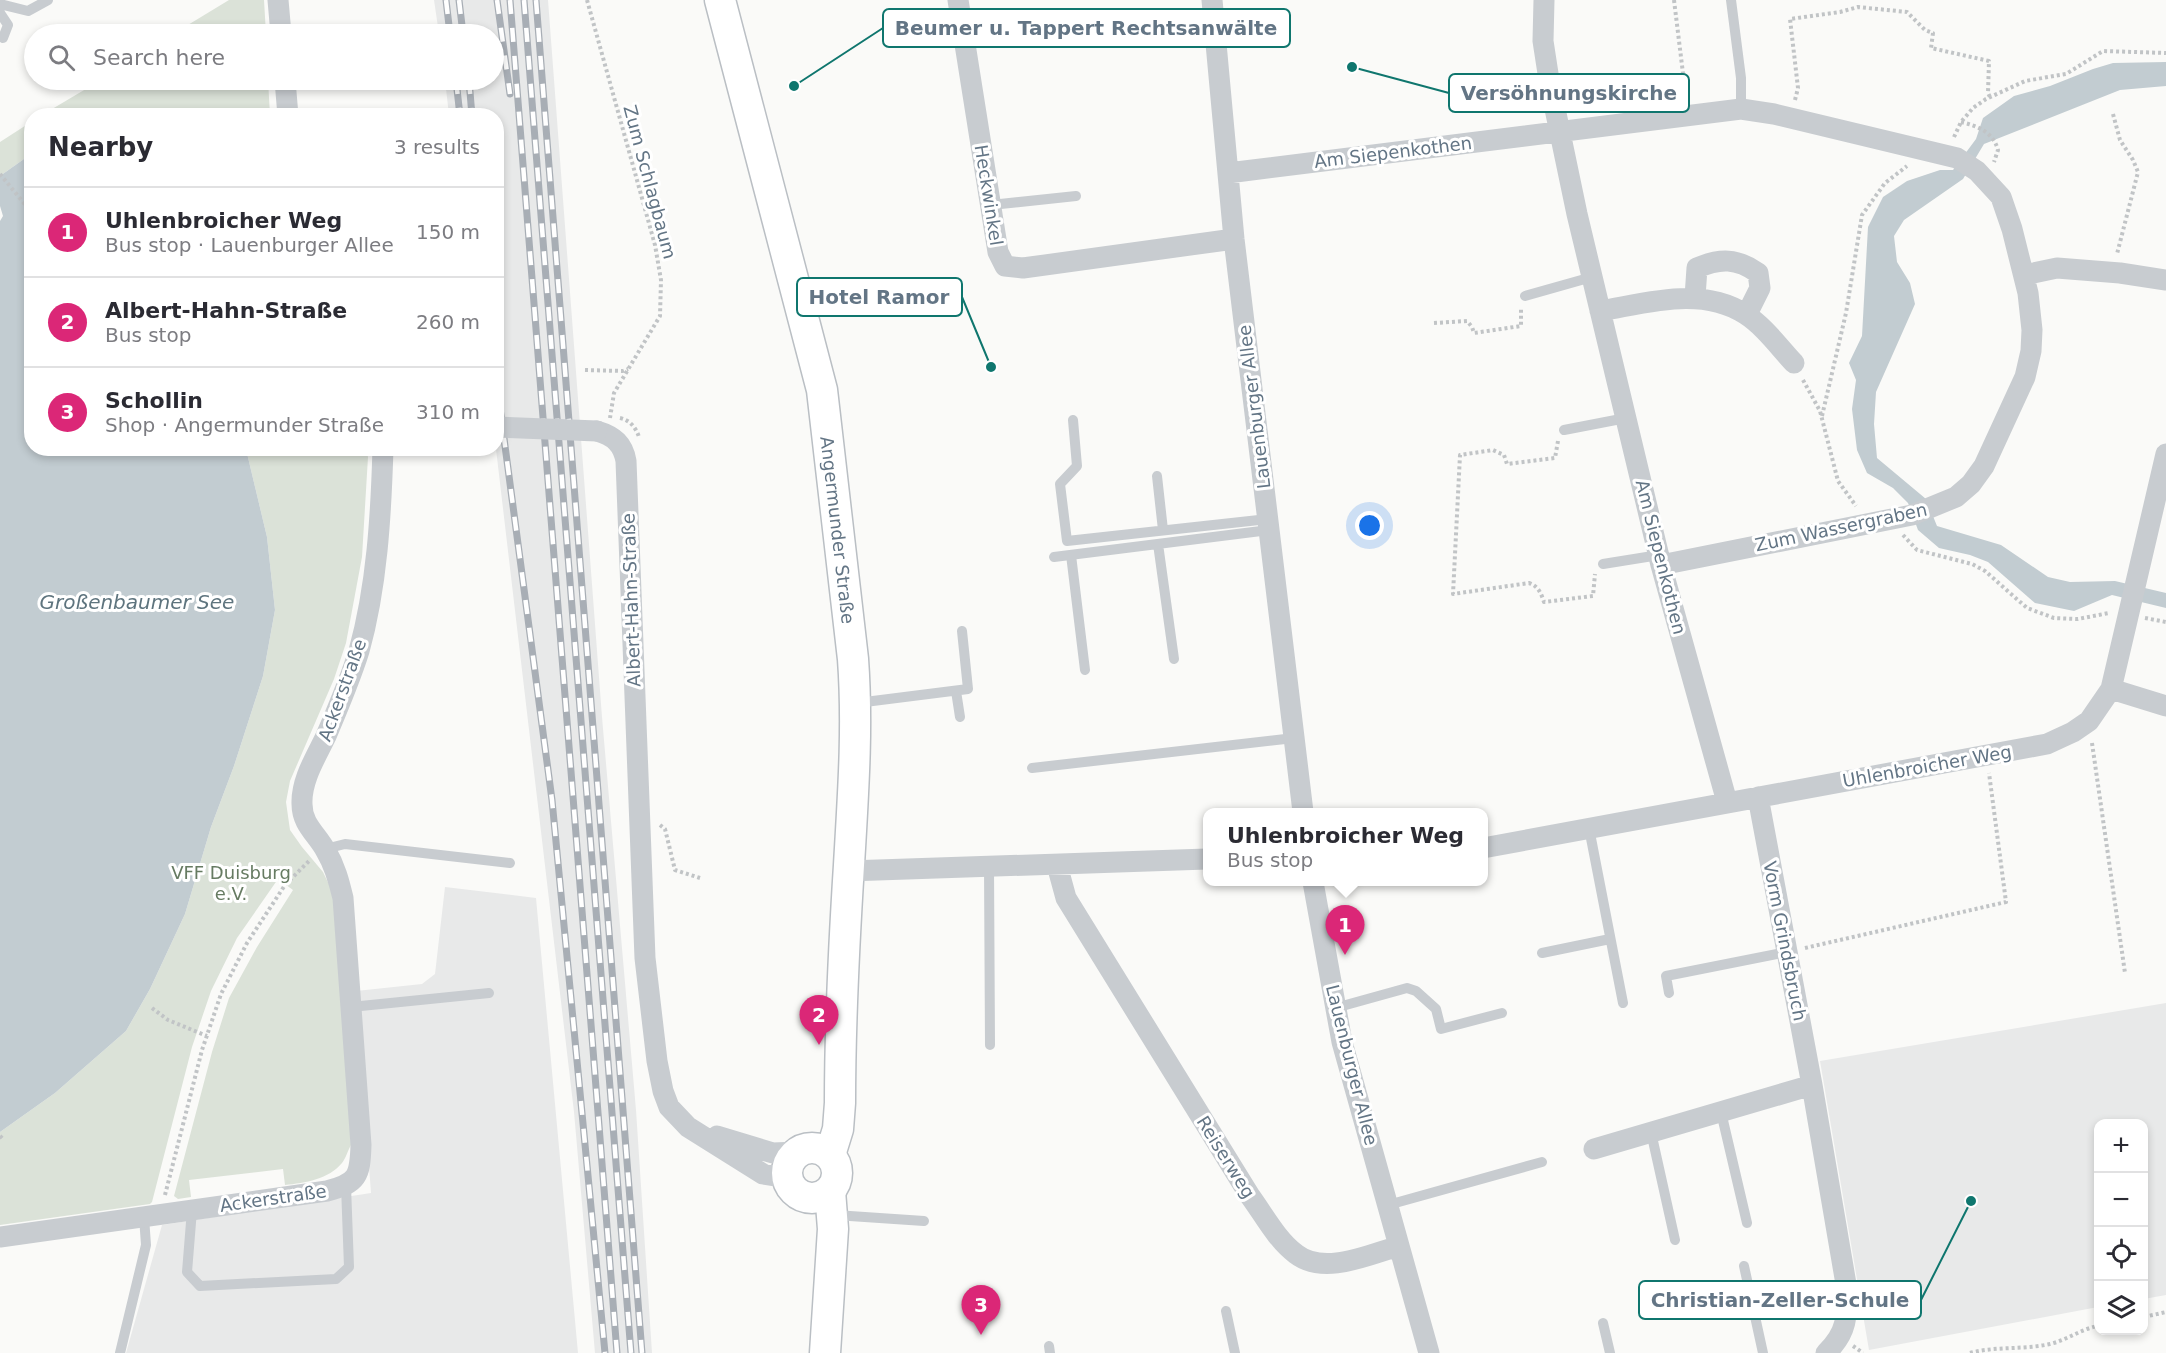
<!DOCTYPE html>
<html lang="en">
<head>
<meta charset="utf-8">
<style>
  :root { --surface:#fff; --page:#f2f2f3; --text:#2b2b33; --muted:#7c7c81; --line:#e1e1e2; --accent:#db2777 }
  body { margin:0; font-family:"DejaVu Sans",sans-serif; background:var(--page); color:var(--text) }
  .controls { position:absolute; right:18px; bottom:18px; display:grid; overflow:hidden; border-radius:12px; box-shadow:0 3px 9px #0003 }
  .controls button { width:54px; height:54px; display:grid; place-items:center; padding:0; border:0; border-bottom:2px solid var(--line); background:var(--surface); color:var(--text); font:30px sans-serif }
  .you { position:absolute; left:1370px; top:526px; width:21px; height:21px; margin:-15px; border:4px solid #fff; border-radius:50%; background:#1a73e8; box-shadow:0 0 0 9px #1a73e833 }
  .badge { display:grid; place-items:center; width:39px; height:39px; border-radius:50%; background:var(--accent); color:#fff; font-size:20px; font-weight:700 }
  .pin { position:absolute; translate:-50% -50px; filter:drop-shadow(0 2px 3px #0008) }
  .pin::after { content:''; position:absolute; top:32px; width:21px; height:18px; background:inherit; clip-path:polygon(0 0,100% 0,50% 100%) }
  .popup { position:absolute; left:1203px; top:808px; width:285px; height:78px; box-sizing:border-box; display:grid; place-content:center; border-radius:12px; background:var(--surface); filter:drop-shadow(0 2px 4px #0005); font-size:20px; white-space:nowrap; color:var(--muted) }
  .popup b { font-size:22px; color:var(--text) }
  .popup::after { content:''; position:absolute; left:50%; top:100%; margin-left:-12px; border:12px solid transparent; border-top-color:var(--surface) }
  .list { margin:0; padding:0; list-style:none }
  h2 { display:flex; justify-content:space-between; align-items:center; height:78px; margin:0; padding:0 24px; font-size:26px }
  h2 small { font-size:20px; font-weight:400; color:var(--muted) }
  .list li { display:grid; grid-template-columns:39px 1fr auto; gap:18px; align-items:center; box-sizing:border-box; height:90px; padding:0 24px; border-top:2px solid var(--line) }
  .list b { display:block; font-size:22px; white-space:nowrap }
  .list p { margin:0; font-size:20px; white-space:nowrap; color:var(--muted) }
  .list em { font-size:20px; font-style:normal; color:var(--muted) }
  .icon { flex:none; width:33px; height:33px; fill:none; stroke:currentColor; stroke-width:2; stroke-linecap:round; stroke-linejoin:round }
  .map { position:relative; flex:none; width:2166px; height:1353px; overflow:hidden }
  .search { position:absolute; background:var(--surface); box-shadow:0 3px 9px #0003; left:24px; top:24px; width:480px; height:66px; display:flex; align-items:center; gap:15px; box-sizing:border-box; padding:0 21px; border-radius:33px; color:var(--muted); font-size:22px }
  .panel { position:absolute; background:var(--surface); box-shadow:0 3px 9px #0003; left:24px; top:108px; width:480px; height:348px; border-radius:24px }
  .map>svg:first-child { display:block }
  .built { fill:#e8e9e9 }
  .green { fill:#dbe2d8 }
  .water { fill:#c2ccd1 }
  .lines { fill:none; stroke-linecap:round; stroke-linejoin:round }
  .secondary-casing { stroke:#babfc4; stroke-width:33 }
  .path { stroke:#c1c4c6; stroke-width:4; stroke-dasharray:3 3; stroke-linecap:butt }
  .service { stroke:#c8ccd0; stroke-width:10 }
  .minor { stroke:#c8ccd0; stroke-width:21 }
  .secondary { stroke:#fff; stroke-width:30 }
  .rail-casing { stroke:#a8aeb5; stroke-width:7 }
  .rail { stroke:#fff; stroke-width:4.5; stroke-dasharray:14; stroke-linecap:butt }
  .minor-bridge { stroke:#c8ccd0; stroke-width:21 }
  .labels { text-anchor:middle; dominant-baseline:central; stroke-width:6; stroke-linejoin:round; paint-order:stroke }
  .street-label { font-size:18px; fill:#637585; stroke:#fff }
  .park-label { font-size:18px; fill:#667b62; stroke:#fff }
  .water-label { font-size:20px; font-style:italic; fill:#5e747e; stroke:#fff }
  .leader { fill:none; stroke:#0f766e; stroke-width:2 }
  .callout-dot { fill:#0f766e; stroke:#fff; stroke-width:2 }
  .callout { fill:#fff; stroke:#0f766e; stroke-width:2 }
  .callout-label { font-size:20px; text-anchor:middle; font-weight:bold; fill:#637585 }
</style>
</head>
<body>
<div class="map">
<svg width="2166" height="1353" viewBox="0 0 2166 1353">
  <rect width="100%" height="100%" fill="#fafaf8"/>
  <path class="built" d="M 434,0 L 548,0 L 602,717 L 636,1110 L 652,1353 L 595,1353 L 574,1112 L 496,449 L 496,116 L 449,115 L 445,80 L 494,80 L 494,34 L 439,34 Z
    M 445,887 L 536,898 L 578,1353 L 126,1353 L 162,1225 L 371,1193 L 356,991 L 422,984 L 435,974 Z
    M 2166,1003 L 2166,1295 L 2144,1299 L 2144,1124 L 2098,1124 L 2098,1307 L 1869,1350 L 1820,1061 Z"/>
  <path class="green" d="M 229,0 L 264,0 L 266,34 L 173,34 Z
    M 101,80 L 268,80 L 270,115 L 42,115 Z
    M 31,122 L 31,154 L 0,176 L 0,142 Z
    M 246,449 L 366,449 L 368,457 L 362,557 L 346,643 L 334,679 L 290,781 L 286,802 L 290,830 L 302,847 L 323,872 L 335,897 L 351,1145 C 348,1150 346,1158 342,1163 C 329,1179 305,1183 285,1185 L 283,1169 L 189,1180 L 191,1197 L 178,1199 L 174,1196 L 212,1052 L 229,998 L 257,947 L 293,890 L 278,879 L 237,938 L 211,991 L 192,1047 L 152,1202 L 150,1204 L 0,1225 L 0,1132 L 55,1093 L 126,1031 L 150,989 L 185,914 L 211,827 L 234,766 L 263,676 L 275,610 L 267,537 Z"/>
  <path class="water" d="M 2166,62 L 2166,86 L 2120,90 L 1984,144 L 1963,179 L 1904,220 L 1894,236 L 1897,262 L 1910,283 L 1915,304 L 1876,392 L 1874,424 L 1877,458 L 1926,499 L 1937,526 L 2001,545 L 2048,577 L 2070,582 L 2115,581 L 2166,593 L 2166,608 L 2112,595 L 2074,611 L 2035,603 L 1988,562 L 1970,555 L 1939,548 L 1918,530 L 1908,503 L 1893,488 L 1867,473 L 1857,450 L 1852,409 L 1856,380 L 1849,363 L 1862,336 L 1868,227 L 1883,197 L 1907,181 L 1940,170 L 1953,170 L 1976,139 L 1983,118 L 2014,96 L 2050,86 L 2093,69 L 2113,63 Z
    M 31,154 L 32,448 L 246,449 L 267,537 L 275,610 L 263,676 L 234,766 L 211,827 L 185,914 L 150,989 L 126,1031 L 55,1093 L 0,1132 L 0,221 L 3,216 L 0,206 L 0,176 Z"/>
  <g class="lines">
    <g class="secondary-casing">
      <g id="secondary">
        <path id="s1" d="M 720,0 L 822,390 L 853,659 C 858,728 853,796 849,865 C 844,944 840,1024 840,1103 L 838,1129 L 830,1155"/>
        <circle cx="812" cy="1173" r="25"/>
        <path d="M 825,1353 L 833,1229 L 830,1191"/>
      </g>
    </g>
    <path class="path" d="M 587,0 L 655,245 L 661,280 L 660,316 L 614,393 L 610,418
      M 1674,0 L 1686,98
      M 1795,100 L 1798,88 L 1790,19 L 1840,12 L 1858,7 L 1907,12 L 1925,30 L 1933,33 L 1931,48 L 1989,61 L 1988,93 L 1990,97
      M 2113,114 L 2120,140 L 2133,160 L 2138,172 L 2117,254
      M 1961,122 C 1978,126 1993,132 1998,150 L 1994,162
      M 1954,137 L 1961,122 L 1973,108 L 1986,99 L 2025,81 L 2066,74 L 2103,51 L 2166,53
      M 0,174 L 32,213
      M 1434,323 L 1467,321 L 1472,327 L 1474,333 L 1521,326 L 1521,307
      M 585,370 L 623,371 L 628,369
      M 1803,380 L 1820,411 L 1838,481 L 1856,506
      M 1822,416 L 1846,313 L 1862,215 L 1885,183 L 1907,166
      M 620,418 C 630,420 636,428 639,437
      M 1558,441 L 1555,458 L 1507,464 L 1504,455 L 1493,450 L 1460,455 L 1453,594 L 1529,583 C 1538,586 1541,593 1544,602 L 1593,596 L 1595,574
      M 1903,535 L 1917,550 L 1972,564 L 1985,571 L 2027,608 L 2054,618 L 2078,619 L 2109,613
      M 2145,618 L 2166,622
      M 2092,743 L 2125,973
      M 660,825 L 665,829 L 675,870 L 700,878
      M 1805,948 L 2006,902 L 1989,773
      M 152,1008 L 168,1020 L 207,1036
      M 0,1136 L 3,1139
      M 165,1195 L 202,1050 L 221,994 L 247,943 L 285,885 L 310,860
      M 2144,1317 L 2166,1312
      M 1853,1346 L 1863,1353
      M 1970,1353 C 1996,1346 2023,1350 2050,1344 C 2067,1340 2081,1329 2098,1326"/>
    <path class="service" d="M 1731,0 L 1741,78 L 1741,109
      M 0,4 L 28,11 L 48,0
      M 0,13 L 8,25 L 3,38
      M 991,205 L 1076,196
      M 1525,296 L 1592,277
      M 1073,420 L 1077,466 L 1060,484 L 1067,541 L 1268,519
      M 1564,430 L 1626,418
      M 1157,476 L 1163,530
      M 1158,544 L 1174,659
      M 1071,555 L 1085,670
      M 1054,557 L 1269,530
      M 1603,564 L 1659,555
      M 956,691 L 960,717
      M 857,703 L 968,689 L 962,631
      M 1032,768 L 1294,738
      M 1589,828 L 1623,1003
      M 325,849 L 345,844 L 510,863
      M 989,867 L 990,1045
      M 1542,953 L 1610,939
      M 1669,993 L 1666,976 L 1787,952
      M 351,1007 L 489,993
      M 1335,1008 L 1407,988 L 1416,991 L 1436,1009 L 1441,1029 L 1502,1013
      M 1721,1112 L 1747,1223
      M 1651,1132 L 1675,1240
      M 1388,1205 L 1542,1162
      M 192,1210 L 187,1272 L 200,1286 L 336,1279 L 349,1267 L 346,1186
      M 835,1215 L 924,1221
      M 1744,1266 L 1763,1353
      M 1226,1311 L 1235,1353
      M 1603,1323 L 1610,1353
      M 1049,1346 L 1050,1353
      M 120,1353 L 146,1245 L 144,1217"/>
    <path class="minor" d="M 278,0 L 281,34
      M 958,0 L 998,252 L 1005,266 L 1023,268 L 1234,239
      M 1212,0 L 1234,239 L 1303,812
      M 1544,0 L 1543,41 L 1549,80 L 1577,214 L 1661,565 L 1727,802
      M 285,80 L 288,116
      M 1228,173 L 1741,109 L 1774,114 L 1957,158 L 1977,171 L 2001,197 L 2012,229 L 2028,293 L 2032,330 L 2031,351 L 2025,377 L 1984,466 L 1971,484 L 1956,497 L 1912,515 L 1661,565
      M 2024,275 L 2057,268 L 2120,273 L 2166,280
      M 1695,297 L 1697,268 C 1720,258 1737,258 1758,273 L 1760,288 L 1747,314
      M 1600,311 C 1648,303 1701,286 1745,314 C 1764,326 1779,347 1794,363
      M 597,431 C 614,436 623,444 626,461 L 645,958 L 657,1061 L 663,1091 L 669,1107 L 688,1127 L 763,1174 L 788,1178
      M 2111,689 L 2166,706
      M 1758,797 L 1812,1085 L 1846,1284 C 1847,1314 1849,1331 1826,1353
      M 1483,848 L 2047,744 L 2073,732 L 2089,721 L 2111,689 L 2166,454
      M 1057,865 L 1066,898 L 1250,1196 C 1264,1215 1277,1240 1296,1254 C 1324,1276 1370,1254 1399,1246
      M 848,871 L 1207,859
      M 1313,882 L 1342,1042 L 1429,1353
      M 717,1136 L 773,1153 L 798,1152
      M 1594,1149 L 1812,1085
      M 0,1237 L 327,1191 C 358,1183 360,1176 361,1145 L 343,898 C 339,881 335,866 326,851 C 317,834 302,825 302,804 C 301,780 316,757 326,736 C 338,708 350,680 359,651 C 377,586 381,516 383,448"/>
    <use href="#secondary" class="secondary"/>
    <g class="rail-casing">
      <path id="rail" d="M 446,0 L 450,34
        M 459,0 L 463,34
        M 497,0 L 510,94
        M 510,0 L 617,1353
        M 524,0 L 631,1353
        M 536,0 L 642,1353
        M 456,80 L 460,116
        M 469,80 L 472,116
        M 496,378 L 552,800 L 605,1353"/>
    </g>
    <use href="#rail" class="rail"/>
    <path class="minor-bridge" d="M 496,427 L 597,431"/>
  </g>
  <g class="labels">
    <g class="street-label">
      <text transform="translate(1393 152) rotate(-7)">Am Siepenkothen</text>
      <text transform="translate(650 182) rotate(75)">Zum Schlagbaum</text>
      <text transform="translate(989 195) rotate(81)">Heckwinkel</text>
      <text transform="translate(1254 407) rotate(-97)">Lauenburger Allee</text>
      <text transform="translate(1841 527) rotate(-12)">Zum Wassergraben</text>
      <text stroke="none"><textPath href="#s1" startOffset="544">Angermunder Straße</textPath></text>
      <text transform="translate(1661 557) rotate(76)">Am Siepenkothen</text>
      <text transform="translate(631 600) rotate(-92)">Albert-Hahn-Straße</text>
      <text transform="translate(342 690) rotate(-70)">Ackerstraße</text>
      <text transform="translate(1927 766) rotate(-10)">Uhlenbroicher Weg</text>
      <text transform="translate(1785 941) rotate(79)">Vorm Grindsbruch</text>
      <text transform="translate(1352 1065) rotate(76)">Lauenburger Allee</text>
      <text transform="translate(1226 1157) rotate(58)">Reiserweg</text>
      <text transform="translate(273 1198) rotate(-8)">Ackerstraße</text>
    </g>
    <g class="park-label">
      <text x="231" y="872">VFF Duisburg<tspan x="231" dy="21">e.V.</tspan></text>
    </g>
    <g class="water-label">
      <text x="137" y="602">Großenbaumer See</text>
    </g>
  </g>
  <path class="leader" d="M794 86L883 28M1352 67L1449 93M991 367L962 297M1971 1201L1921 1300"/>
  <g class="callout-dot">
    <circle cx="794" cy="86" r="6"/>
    <circle cx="1352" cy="67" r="6"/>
    <circle cx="991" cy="367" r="6"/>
    <circle cx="1971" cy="1201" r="6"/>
  </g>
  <g class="callout">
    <rect x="883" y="9" width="407" height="38" rx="6"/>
    <rect x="1449" y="74" width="240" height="38" rx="6"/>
    <rect x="797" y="278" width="165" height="38" rx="6"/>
    <rect x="1639" y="1281" width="282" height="38" rx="6"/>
  </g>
  <g class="callout-label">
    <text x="1086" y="35">Beumer u. Tappert Rechtsanwälte</text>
    <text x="1569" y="100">Versöhnungskirche</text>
    <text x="879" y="304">Hotel Ramor</text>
    <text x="1780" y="1307">Christian-Zeller-Schule</text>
  </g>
</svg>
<div class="controls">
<button>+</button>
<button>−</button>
<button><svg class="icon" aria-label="locate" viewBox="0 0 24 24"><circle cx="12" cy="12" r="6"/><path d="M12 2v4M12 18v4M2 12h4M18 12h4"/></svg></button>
<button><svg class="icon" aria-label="layers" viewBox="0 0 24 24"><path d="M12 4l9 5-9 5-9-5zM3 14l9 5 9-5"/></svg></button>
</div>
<div class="you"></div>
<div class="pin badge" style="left:1345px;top:955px">1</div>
<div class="popup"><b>Uhlenbroicher Weg</b>Bus stop</div>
<div class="pin badge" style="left:819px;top:1045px">2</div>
<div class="pin badge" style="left:981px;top:1335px">3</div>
<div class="search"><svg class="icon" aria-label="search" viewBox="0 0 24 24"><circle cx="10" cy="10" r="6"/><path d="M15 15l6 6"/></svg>Search here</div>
<section class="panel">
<h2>Nearby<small>3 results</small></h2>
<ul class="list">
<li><span class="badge">1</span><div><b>Uhlenbroicher Weg</b><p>Bus stop · Lauenburger Allee</p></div><em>150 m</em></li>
<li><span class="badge">2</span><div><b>Albert-Hahn-Straße</b><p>Bus stop</p></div><em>260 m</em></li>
<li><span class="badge">3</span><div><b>Schollin</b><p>Shop · Angermunder Straße</p></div><em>310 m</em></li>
</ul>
</section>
</div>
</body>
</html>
